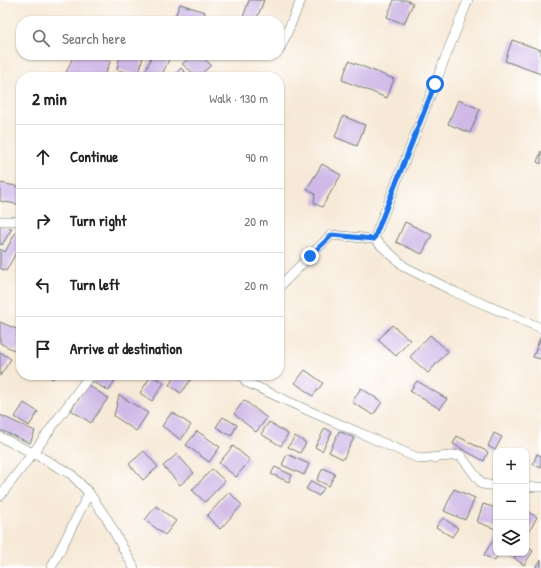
<!DOCTYPE html>
<html lang="en">
<head>
<meta charset="utf-8">
<style>
  :root { --surface:#fff; --page:#f6f6f6; --text:#222; --muted:#767676; --line:#e0e0e0 }
  body { margin:0; font-family:"Patrick Hand",sans-serif; background:var(--page); color:var(--text) }
  .controls { position:absolute; right:12px; bottom:12px; display:grid; overflow:hidden; border-radius:8px; box-shadow:0 1px 3px #0004 }
  .controls button { width:36px; height:36px; display:grid; place-items:center; padding:0; border:0; border-bottom:1px solid var(--line); background:var(--surface); color:var(--text); font:20px sans-serif }
  .stop { position:absolute; width:12px; height:12px; margin:-9px; border:3px solid #1a73e8; border-radius:50%; background:#fff }
  .stop.end { background:#1a73e8; border-color:#fff; box-shadow:0 1px 4px #0008 }
  .list { margin:0; padding:0; list-style:none }
  h2 { display:flex; justify-content:space-between; align-items:center; height:52px; margin:0; padding:0 16px; font-size:17px }
  h2 small { font-size:13px; font-weight:400; color:var(--muted) }
  .list li { display:grid; grid-template-columns:26px 1fr auto; gap:12px; align-items:center; box-sizing:border-box; height:64px; padding:0 16px; border-top:1px solid var(--line) }
  .list b { display:block; font-size:15px; white-space:nowrap }
  .list em { font-size:13px; font-style:normal; color:var(--muted) }
  .icon { flex:none; width:22px; height:22px; fill:none; stroke:currentColor; stroke-width:2; stroke-linecap:round; stroke-linejoin:round }
  .map { position:relative; flex:none; width:541px; height:568px; overflow:hidden }
  .search { position:absolute; background:var(--surface); box-shadow:0 1px 3px #0004; left:16px; top:16px; width:268px; height:44px; display:flex; align-items:center; gap:10px; box-sizing:border-box; padding:0 14px; border-radius:16px; color:var(--muted); font-size:15px }
  .panel { position:absolute; background:var(--surface); box-shadow:0 1px 3px #0004; left:16px; top:72px; width:268px; height:308px; border-radius:16px }
  .map>svg:first-child { display:block }
  .building { fill:#d0b9e7 }
  .lines { fill:none; stroke-linecap:round; stroke-linejoin:round }
  .minor-casing { stroke:#6b796d; stroke-width:10 }
  .minor { stroke:#fff; stroke-width:9 }
  .route { stroke:#1a73e8; stroke-width:5 }
</style>
</head>
<body>
<div class="map">
<svg width="541" height="568" viewBox="0 0 541 568">
  <rect width="100%" height="100%" fill="#fff"/>
  <filter id="ink" filterUnits="userSpaceOnUse"><feTurbulence type="fractalNoise" baseFrequency=".025" numOctaves="2"/><feDisplacementMap in="SourceGraphic" scale="8" xChannelSelector="R" yChannelSelector="G"/><feConvolveMatrix kernelMatrix="1 2 1 2 8 2 1 2 1" color-interpolation-filters="sRGB"/></filter>
  <filter id="wash" filterUnits="userSpaceOnUse"><feTurbulence type="fractalNoise" baseFrequency=".012" numOctaves="4" result="noise"/><feDisplacementMap in="SourceGraphic" scale="16" xChannelSelector="R" yChannelSelector="G"/><feGaussianBlur stdDeviation="0.9" result="paint"/><feColorMatrix in="noise" values="0 0 0 0 0 0 0 0 0 0 0 0 0 0 0 0 0 1.4 0 .05"/><feComposite in="paint" operator="in"/></filter>
  <g filter="url(#wash)">
    <rect width="100%" height="100%" fill="#f7e9d7"/>
    <g id="blocks">
      <path class="building" d="M 249,0 L 264,0 L 256,21 L 242,20 Z
        M 394,0 L 406,0 L 413,3 L 404,24 L 387,17 Z
        M 180,4 L 205,12 L 202,21 L 173,21 Z
        M 512,40 L 541,50 L 541,74 L 505,61 Z
        M 74,55 L 98,55 L 111,60 L 105,74 L 112,77 L 64,77 Z
        M 120,55 L 143,56 L 139,75 L 117,70 Z
        M 152,55 L 171,55 L 161,77 L 154,77 L 145,73 Z
        M 194,55 L 200,55 L 211,65 L 198,77 L 182,64 Z
        M 349,61 L 394,79 L 387,98 L 342,80 Z
        M 181,68 L 190,77 L 172,77 Z
        M 458,100 L 480,109 L 470,133 L 448,124 Z
        M 343,116 L 365,125 L 357,146 L 335,137 Z
        M 541,151 L 541,164 L 537,162 Z
        M 322,164 L 341,175 L 322,207 L 314,203 L 315,194 L 307,189 Z
        M 0,183 L 21,187 L 21,205 L 0,201 Z
        M 405,222 L 432,235 L 422,254 L 396,242 Z
        M 0,227 L 12,228 L 2,245 L 0,244 Z
        M 17,230 L 21,233 L 21,244 L 6,271 L 0,268 L 0,249 L 5,252 Z
        M 0,322 L 21,331 L 21,343 L 16,351 L 0,343 Z
        M 392,325 L 410,340 L 396,356 L 378,340 Z
        M 430,335 L 448,351 L 428,373 L 410,357 Z
        M 541,336 L 541,359 L 533,357 Z
        M 0,352 L 11,359 L 0,376 Z
        M 305,370 L 323,383 L 313,396 L 295,383 Z
        M 46,375 L 56,375 L 53,379 Z
        M 94,375 L 118,375 L 109,391 L 91,381 Z
        M 144,375 L 151,375 L 164,383 L 152,401 L 140,393 L 149,379 Z
        M 176,375 L 185,375 L 191,379 L 181,393 L 169,385 Z
        M 417,381 L 447,399 L 440,409 L 410,391 Z
        M 88,385 L 108,398 L 91,423 L 71,410 Z
        M 361,388 L 382,402 L 373,415 L 352,402 Z
        M 119,395 L 148,413 L 136,431 L 114,416 Z
        M 244,400 L 267,418 L 256,432 L 234,414 Z
        M 24,403 L 38,412 L 29,426 L 15,417 Z
        M 172,412 L 191,425 L 181,440 L 162,426 Z
        M 0,415 L 35,431 L 30,443 L 0,430 Z
        M 223,417 L 237,425 L 231,436 L 216,427 Z
        M 269,422 L 288,434 L 281,446 L 261,434 Z
        M 325,428 L 332,432 L 322,451 L 315,447 Z
        M 197,431 L 220,447 L 209,462 L 186,445 Z
        M 339,431 L 354,438 L 343,459 L 329,452 Z
        M 494,433 L 502,437 L 495,450 L 488,446 Z
        M 295,436 L 306,443 L 300,453 L 288,447 Z
        M 457,436 L 488,452 L 484,461 L 453,444 Z
        M 233,446 L 250,460 L 236,477 L 219,463 Z
        M 144,451 L 158,467 L 143,480 L 129,464 Z
        M 177,454 L 194,473 L 180,485 L 163,466 Z
        M 287,454 L 309,464 L 304,475 L 282,465 Z
        M 537,454 L 541,456 L 541,468 L 533,464 Z
        M 275,467 L 292,475 L 289,482 L 271,474 Z
        M 323,468 L 335,474 L 329,486 L 317,480 Z
        M 212,469 L 225,481 L 205,502 L 192,490 Z
        M 311,481 L 324,488 L 319,496 L 306,489 Z
        M 454,489 L 475,498 L 465,520 L 444,511 Z
        M 229,492 L 242,505 L 220,529 L 207,516 Z
        M 483,504 L 496,508 L 496,529 L 477,522 Z
        M 156,506 L 176,521 L 165,535 L 145,520 Z
        M 528,512 L 537,517 L 530,530 L 526,528 L 526,515 Z
        M 443,518 L 458,528 L 452,537 L 436,527 Z
        M 496,535 L 496,553 L 499,553 L 495,561 L 484,555 Z
        M 526,546 L 533,551 L 524,565 L 514,558 L 517,553 L 526,553 Z
        M 541,560 L 541,568 L 535,568 Z"/>
    </g>
  </g>
  <g filter="url(#ink)">
    <use href="#blocks" fill-opacity="0" stroke="#6b796d" stroke-width="1"/>
    <g class="lines">
      <g class="minor-casing">
        <path id="minor" d="M 468,0 L 374,239 L 405,267 L 457,293 L 541,328
          M 280,49 L 301,0
          M 0,221 L 21,221
          M 279,287 L 331,235 L 374,239
          M 242,375 L 246,382 L 307,410 L 420,459 L 460,455 L 482,484 L 496,486
          M 0,437 L 33,453 L 71,474 L 89,493 L 107,519 L 134,568
          M 526,487 L 541,487
          M 0,496 L 33,453 L 90,375
          M 51,568 L 89,493"/>
      </g>
      <use href="#minor" class="minor"/>
    </g>
  </g>
  <g class="lines" filter="url(#ink)">
    <path class="route" d="M 310,256 L 332,235 L 374,239 L 435,84"/>
  </g>
</svg>
<div class="controls">
<button>+</button>
<button>−</button>
<button><svg class="icon" aria-label="layers" viewBox="0 0 24 24"><path d="M12 4l9 5-9 5-9-5zM3 14l9 5 9-5"/></svg></button>
</div>
<div class="stop" style="left:435px;top:84px"></div>
<div class="stop end" style="left:310px;top:256px"></div>
<div class="search"><svg class="icon" aria-label="search" viewBox="0 0 24 24"><circle cx="10" cy="10" r="6"/><path d="M15 15l6 6"/></svg>Search here</div>
<section class="panel">
<h2>2 min<small>Walk · 130 m</small></h2>
<ul class="list">
<li><svg class="icon" aria-label="ahead" viewBox="0 0 24 24"><path d="M12 20V5M6 11l6-6 6 6"/></svg><div><b>Continue</b></div><em>90 m</em></li>
<li><svg class="icon" aria-label="right" viewBox="0 0 24 24"><path d="M7 20v-9h11M14 6l5 5-5 5"/></svg><div><b>Turn right</b></div><em>20 m</em></li>
<li><svg class="icon" aria-label="left" viewBox="0 0 24 24"><path d="M17 20v-9H6M10 6l-5 5 5 5"/></svg><div><b>Turn left</b></div><em>20 m</em></li>
<li><svg class="icon" aria-label="arrive" viewBox="0 0 24 24"><path d="M6 21V4h12l-3 4 3 4H6"/></svg><div><b>Arrive at destination</b></div></li>
</ul>
</section>
</div>
</body>
</html>
